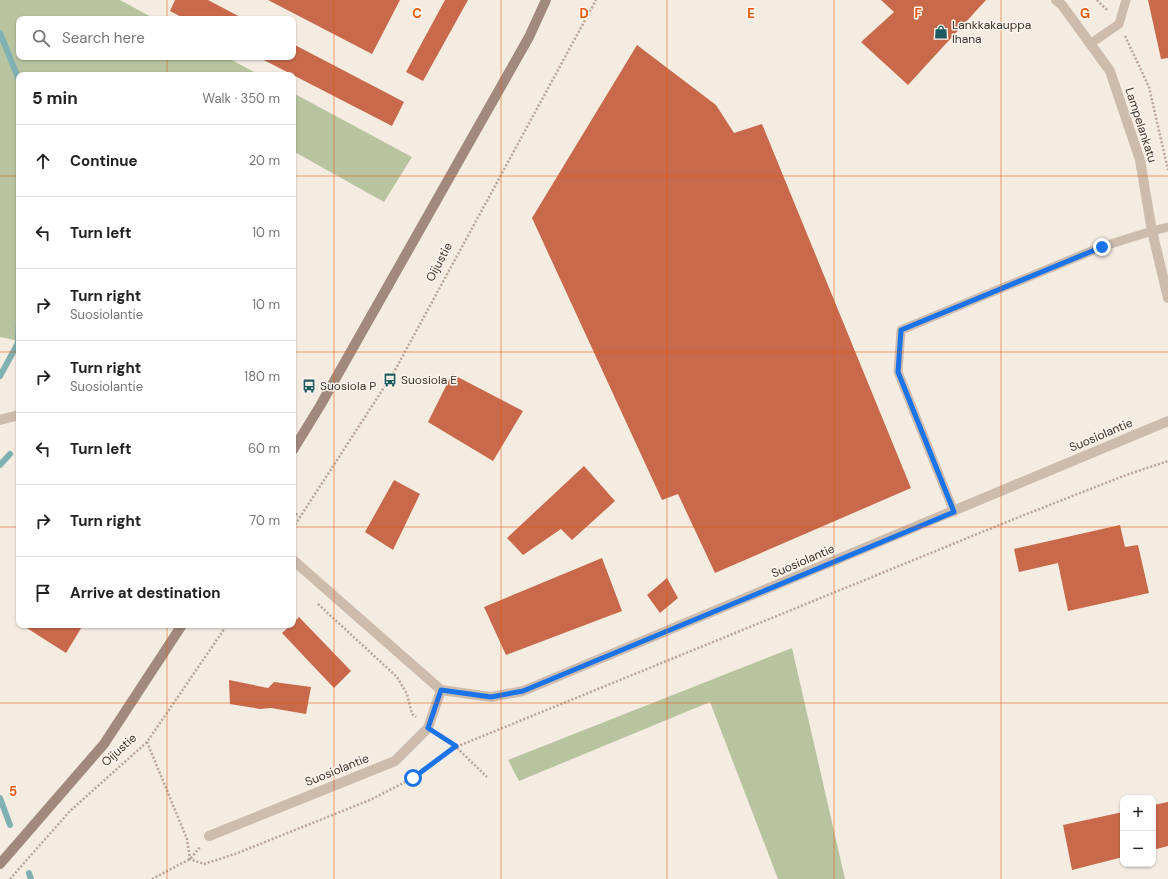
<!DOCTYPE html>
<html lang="en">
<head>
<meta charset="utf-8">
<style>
  :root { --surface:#fff; --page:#f2f2f2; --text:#202124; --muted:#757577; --line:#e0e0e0 }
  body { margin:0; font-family:"DM Sans",sans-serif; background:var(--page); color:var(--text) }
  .controls { position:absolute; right:12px; bottom:12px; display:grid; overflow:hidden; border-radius:8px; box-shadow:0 1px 3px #0004 }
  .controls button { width:36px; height:36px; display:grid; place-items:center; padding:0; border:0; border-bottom:1px solid var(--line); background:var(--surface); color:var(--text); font:20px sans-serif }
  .stop { position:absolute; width:12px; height:12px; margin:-9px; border:3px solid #1a73e8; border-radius:50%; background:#fff }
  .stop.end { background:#1a73e8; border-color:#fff; box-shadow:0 1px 4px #0008 }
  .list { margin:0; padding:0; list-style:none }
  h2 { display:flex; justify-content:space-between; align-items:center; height:52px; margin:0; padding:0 16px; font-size:17px }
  h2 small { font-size:13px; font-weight:400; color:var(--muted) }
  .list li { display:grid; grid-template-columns:26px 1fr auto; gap:12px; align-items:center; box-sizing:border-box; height:72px; padding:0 16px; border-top:1px solid var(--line) }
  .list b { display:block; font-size:15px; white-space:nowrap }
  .list p { margin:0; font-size:13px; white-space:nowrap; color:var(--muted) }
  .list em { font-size:13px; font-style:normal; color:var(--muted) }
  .icon { flex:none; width:22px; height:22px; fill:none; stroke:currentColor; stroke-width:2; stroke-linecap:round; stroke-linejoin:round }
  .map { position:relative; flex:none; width:1168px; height:879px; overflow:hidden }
  .search { position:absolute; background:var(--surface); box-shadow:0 1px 3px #0004; left:16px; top:16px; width:280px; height:44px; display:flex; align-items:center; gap:10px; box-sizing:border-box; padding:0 14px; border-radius:8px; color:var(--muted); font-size:15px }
  .panel { position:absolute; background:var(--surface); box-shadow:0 1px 3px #0004; left:16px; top:72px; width:280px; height:556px; border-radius:8px }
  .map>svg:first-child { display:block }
  .green { fill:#b8c4a0 }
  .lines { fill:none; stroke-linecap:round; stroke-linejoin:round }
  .stream { stroke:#7fb0b2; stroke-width:6 }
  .building { fill:#c8694b }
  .path { stroke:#b9a596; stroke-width:2.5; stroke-dasharray:2 2; stroke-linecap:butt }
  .service { stroke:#cdbbac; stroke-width:9 }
  .minor { stroke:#cdbbac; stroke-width:10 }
  .secondary { stroke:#a18a7d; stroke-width:10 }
  .route { stroke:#1a73e8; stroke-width:5 }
  .grid { fill:none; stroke:#e8590c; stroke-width:1; stroke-opacity:0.55 }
  .labels { text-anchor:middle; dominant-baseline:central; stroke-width:3; stroke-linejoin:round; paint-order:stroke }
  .poi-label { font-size:12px; fill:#3b302b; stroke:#fbf5ee; text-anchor:start }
  .street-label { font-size:12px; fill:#3b302b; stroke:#fbf5ee }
  .grid-label { font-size:13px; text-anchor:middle; font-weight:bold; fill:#e8590c; stroke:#fbf5ee; stroke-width:3; stroke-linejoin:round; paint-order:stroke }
</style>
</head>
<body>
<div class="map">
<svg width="1168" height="879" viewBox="0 0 1168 879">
  <rect width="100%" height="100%" fill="#f4ebe1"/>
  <path class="green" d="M 0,0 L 120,0 L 155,19 L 19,19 L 19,57 L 226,57 L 260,75 L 19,75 L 19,341 L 0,337 Z
    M 293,93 L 412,157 L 384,202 L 293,151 Z
    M 792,648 L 845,879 L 778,879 L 710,702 L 519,781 L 508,760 Z"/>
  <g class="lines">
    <path class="stream" d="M 0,33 L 19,80
      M 0,376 L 18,343 L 19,321
      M 0,465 L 10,454
      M 0,798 L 10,825
      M 29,873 L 31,879"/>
  </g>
  <path class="building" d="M 175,0 L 208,0 L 244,19 L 185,19 L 170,11 Z
    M 268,0 L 400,0 L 372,54 Z
    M 445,0 L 468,0 L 423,81 L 406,72 Z
    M 881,0 L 986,0 L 908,85 L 861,42 L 894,12 Z
    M 1148,0 L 1168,0 L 1168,58 L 1161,59 Z
    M 293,44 L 404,102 L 392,126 L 258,57 L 293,57 Z
    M 637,45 L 716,105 L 734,133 L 762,124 L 911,488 L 715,573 L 678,494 L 662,500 L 532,218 Z
    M 452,374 L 523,411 L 493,461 L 428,422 Z
    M 584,466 L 615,501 L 572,540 L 561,529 L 523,555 L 507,538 Z
    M 394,480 L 420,494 L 393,550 L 365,532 Z
    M 1120,525 L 1125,547 L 1138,545 L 1149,593 L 1068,611 L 1058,563 L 1019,572 L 1014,549 Z
    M 602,558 L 622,611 L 506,655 L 484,607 Z
    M 667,578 L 678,598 L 660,613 L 647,595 Z
    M 299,617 L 351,671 L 334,688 L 282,633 L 291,625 L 293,625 L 293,623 Z
    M 22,625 L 83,625 L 66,653 Z
    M 229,680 L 268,688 L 274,682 L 311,687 L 306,714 L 271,708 L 260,709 L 230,704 Z
    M 1168,802 L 1168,846 L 1153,850 L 1153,805 Z
    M 1123,812 L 1123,857 L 1072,870 L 1063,825 Z"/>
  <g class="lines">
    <path class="path" d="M 1097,0 L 1108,11
      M 1125,36 L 1149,87 L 1168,170
      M 293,511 L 300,517
      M 293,528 L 394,372 L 596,0
      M 318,604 L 397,677 L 407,694 L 412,714 L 416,717
      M 441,736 L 456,747 L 487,777
      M 147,742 L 187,839 L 190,859 L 204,864 L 235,854 L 370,800 L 413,778 L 456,747 L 1014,519 L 1126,475 L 1168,461
      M 10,879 L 70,811 L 147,742 L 227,625
      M 152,879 L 190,859 L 200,847"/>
    <path class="service" d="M 1090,44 L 1119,24 L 1126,0
      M 954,512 L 898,372 L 901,330 L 1101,247 L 1152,231 L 1168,227"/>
    <path class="minor" d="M 1056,0 L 1062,5 L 1110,71 L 1140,160 L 1152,231 L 1168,298
      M 0,420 L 19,415
      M 293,560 L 441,690 L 491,697 L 523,691 L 1168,421
      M 209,836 L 395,761 L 428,728 L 441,690"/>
    <path class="secondary" d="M 293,450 L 320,406 L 529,37 L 546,0
      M 0,864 L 104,744 L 182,625"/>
  </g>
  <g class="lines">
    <path class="route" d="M 413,778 L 456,746 L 428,728 L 441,690 L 491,697 L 523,691 L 954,512 L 898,372 L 901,330 L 1102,247"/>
  </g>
  <path class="grid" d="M 167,0 L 167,19M 334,0 L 334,879M 501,0 L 501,879M 667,0 L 667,879M 834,0 L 834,879M 1001,0 L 1001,879M 167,57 L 167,75M 0,176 L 19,176M 293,176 L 1168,176M 0,352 L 19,352M 293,352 L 1168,352M 0,527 L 19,527M 293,527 L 1168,527M 167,625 L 167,879M 0,703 L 1168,703"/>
  <defs>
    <g id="shop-bare" transform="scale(1.08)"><path d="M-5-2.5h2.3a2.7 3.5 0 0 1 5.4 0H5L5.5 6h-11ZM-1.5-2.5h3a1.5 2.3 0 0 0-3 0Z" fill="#1f5a5e" stroke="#fbf5ee" stroke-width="2.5" paint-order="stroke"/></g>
    <g id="bus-bare" transform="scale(1.08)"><path d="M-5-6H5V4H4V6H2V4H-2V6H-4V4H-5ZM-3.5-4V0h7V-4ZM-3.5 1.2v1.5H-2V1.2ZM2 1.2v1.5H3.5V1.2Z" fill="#1f5a5e" stroke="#fbf5ee" stroke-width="2.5" paint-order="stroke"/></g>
  </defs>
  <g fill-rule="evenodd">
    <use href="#shop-bare" x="941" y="32"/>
    <use href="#bus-bare" x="390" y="380"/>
    <use href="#bus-bare" x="309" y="386"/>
  </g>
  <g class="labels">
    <g class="poi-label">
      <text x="952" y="25">Lankkakauppa<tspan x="952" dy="14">Ihana</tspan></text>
      <text x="401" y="380">Suosiola E</text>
      <text x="320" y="386">Suosiola P</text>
    </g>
    <g class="street-label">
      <text transform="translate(1141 125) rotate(72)">Lampelankatu</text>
      <text transform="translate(439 262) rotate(-62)">Oijustie</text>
      <text transform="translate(1101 435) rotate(-23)">Suosiolantie</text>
      <text transform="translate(803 561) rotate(-23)">Suosiolantie</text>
      <text transform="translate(119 750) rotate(-42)">Oijustie</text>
      <text transform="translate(337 770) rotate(-22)">Suosiolantie</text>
    </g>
  </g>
  <g class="grid-label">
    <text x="417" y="18">C</text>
    <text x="584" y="18">D</text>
    <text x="751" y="18">E</text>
    <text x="918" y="18">F</text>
    <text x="1085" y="18">G</text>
    <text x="13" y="796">5</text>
  </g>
</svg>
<div class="controls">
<button>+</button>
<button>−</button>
</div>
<div class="stop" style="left:413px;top:778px"></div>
<div class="stop end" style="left:1102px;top:247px"></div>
<div class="search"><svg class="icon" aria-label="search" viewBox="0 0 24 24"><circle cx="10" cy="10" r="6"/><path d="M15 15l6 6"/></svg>Search here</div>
<section class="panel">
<h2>5 min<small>Walk · 350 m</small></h2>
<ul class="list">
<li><svg class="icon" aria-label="ahead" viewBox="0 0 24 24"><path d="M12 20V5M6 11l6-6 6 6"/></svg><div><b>Continue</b></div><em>20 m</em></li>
<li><svg class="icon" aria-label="left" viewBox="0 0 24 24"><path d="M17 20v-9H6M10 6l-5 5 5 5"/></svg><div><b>Turn left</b></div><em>10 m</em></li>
<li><svg class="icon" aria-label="right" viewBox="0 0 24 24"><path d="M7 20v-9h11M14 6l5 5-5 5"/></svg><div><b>Turn right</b><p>Suosiolantie</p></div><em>10 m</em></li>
<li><svg class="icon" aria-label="right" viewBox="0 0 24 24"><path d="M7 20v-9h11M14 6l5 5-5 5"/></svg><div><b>Turn right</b><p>Suosiolantie</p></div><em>180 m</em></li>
<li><svg class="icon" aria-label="left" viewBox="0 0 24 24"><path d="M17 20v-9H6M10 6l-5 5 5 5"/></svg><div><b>Turn left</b></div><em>60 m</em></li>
<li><svg class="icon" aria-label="right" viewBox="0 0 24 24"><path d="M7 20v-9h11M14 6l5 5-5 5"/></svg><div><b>Turn right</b></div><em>70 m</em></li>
<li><svg class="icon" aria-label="arrive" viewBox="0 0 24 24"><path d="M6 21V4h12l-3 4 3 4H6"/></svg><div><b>Arrive at destination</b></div></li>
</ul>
</section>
</div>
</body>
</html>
